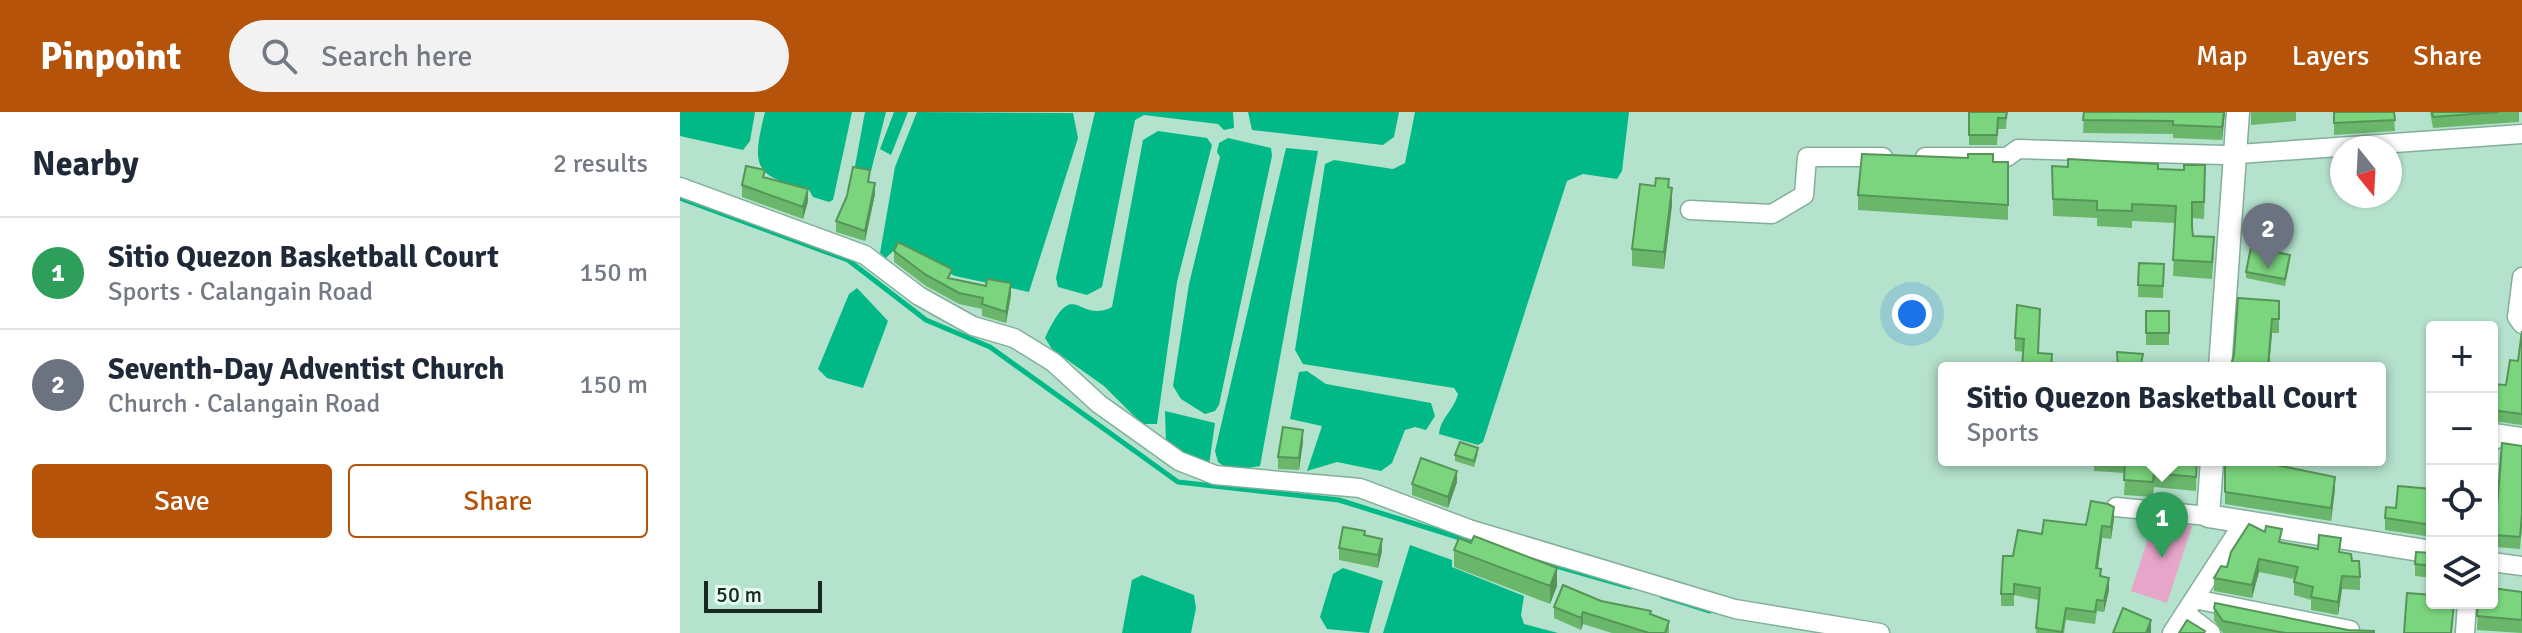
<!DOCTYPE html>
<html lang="en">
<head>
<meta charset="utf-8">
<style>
  :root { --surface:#fff; --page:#f2f2f3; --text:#1f2937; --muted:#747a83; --line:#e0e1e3; --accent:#b45309 }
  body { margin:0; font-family:Signika,sans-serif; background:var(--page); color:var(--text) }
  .controls { position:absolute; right:24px; bottom:24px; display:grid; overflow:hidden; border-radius:8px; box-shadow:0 2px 6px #0004 }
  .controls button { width:72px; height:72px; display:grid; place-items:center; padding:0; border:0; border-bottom:2px solid var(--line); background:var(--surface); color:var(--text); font:40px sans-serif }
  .compass { position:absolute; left:1650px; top:24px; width:72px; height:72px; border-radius:50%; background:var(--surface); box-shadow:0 2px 6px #0004; rotate:162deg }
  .scale { position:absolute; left:24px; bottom:20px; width:118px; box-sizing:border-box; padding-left:8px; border:4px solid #172921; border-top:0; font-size:22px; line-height:28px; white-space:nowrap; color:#172921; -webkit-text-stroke:6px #e6fdf2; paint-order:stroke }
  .you { position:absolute; left:1232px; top:202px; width:28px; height:28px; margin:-20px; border:6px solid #fff; border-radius:50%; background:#1a73e8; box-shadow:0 0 0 12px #1a73e833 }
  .badge { display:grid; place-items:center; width:52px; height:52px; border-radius:50%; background:var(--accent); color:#fff; font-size:26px; font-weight:700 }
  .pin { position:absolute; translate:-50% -66px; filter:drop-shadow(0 2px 4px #0008) }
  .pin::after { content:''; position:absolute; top:42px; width:28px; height:24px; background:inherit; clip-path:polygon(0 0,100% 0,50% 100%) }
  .popup { position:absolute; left:1258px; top:250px; width:448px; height:104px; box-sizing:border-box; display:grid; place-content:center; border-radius:8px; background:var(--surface); filter:drop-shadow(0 2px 6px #0005); font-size:26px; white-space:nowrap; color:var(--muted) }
  .popup b { font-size:30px; color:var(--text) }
  .popup::after { content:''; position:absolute; left:50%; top:100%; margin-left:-16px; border:16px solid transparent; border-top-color:var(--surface) }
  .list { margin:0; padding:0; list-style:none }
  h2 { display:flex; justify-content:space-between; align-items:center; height:104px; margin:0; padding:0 32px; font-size:34px }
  h2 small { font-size:26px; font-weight:400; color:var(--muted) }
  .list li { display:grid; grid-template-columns:52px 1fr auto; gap:24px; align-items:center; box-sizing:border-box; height:112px; padding:0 32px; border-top:2px solid var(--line) }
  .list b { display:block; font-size:30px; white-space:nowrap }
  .list p { margin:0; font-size:26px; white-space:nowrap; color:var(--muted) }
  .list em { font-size:26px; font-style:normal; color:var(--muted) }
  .actions { display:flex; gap:16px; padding:24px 32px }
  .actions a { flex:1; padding:18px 0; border:2px solid var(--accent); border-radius:8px; text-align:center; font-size:28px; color:var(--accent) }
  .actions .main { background:var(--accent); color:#fff }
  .icon { flex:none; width:44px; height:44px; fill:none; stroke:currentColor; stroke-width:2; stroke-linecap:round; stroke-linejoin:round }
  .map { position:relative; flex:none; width:1842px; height:521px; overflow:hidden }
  header { display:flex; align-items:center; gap:48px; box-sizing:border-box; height:112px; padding:0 40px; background:var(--accent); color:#fff }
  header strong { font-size:38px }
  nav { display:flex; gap:44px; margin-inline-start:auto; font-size:28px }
  .search { width:560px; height:72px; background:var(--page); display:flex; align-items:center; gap:20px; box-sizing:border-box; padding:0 28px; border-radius:44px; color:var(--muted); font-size:30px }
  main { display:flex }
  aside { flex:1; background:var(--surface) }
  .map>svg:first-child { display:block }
  .green { fill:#e8a5ca }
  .water { fill:#00b986 }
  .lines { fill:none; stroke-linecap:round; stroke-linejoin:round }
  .stream { stroke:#00b986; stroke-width:5 }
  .minor-casing { stroke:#83af9a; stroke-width:21 }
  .tertiary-casing { stroke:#83af9a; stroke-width:25 }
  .minor { stroke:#fff; stroke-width:18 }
  .tertiary { stroke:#fff; stroke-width:22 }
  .wall { fill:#6ab76c }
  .shaded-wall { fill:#569558 }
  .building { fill:#7bd57e; stroke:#569558; stroke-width:2 }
</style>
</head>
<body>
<header>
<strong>Pinpoint</strong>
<div class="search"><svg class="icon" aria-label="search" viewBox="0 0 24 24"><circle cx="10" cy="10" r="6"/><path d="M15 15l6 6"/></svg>Search here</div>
<nav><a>Map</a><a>Layers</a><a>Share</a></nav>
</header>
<main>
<aside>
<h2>Nearby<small>2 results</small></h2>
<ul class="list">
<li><span class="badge" style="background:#2e9e5b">1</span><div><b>Sitio Quezon Basketball Court</b><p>Sports · Calangain Road</p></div><em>150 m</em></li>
<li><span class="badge" style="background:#6b7280">2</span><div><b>Seventh-Day Adventist Church</b><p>Church · Calangain Road</p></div><em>150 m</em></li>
</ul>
<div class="actions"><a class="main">Save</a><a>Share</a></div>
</aside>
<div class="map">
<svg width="1842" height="521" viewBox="0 0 1842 521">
  <rect width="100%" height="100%" fill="#b4e2cc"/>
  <path class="green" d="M 1476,402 L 1512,414 L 1487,491 L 1451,479 Z"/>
  <path class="water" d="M 0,0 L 75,0 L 70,29 L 63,38 L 0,24 Z
    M 85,0 L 172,0 L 153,88 L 149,90 L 133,85 L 128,76 C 72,65 72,53 85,0 Z
    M 185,0 L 206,0 L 191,59 L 177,61 L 175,54 Z
    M 214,0 L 228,0 L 211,43 L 200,37 Z
    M 237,0 L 393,1 L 398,26 L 349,180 L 275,164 L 217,135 L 206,146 L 200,141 L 215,55 Z
    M 415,0 L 553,0 L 554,16 L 544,18 L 538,12 L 464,3 L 455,8 L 422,175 L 407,183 L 378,175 L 376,166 Z
    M 568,0 L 719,0 L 714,25 L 703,33 L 572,18 Z
    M 735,0 L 949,0 L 942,59 L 937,67 L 903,62 L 887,69 L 803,330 L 798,333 L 759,322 C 761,305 774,298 778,282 L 774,276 L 623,252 L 615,238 L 645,52 L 654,48 L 713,57 L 725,51 Z
    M 478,19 L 527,26 L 532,33 L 497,170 L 477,312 L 462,312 L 424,274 L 372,237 L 365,226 C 395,161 397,213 432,195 L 463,28 Z
    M 548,26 L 591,36 L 592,44 L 539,293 L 535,299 L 525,302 L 501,287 L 493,274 L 509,172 L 540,45 L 537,40 L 539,31 Z
    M 606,36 L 638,39 L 580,354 L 551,359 L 538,350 L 535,339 Z
    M 177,176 L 208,209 L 183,276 L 147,266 L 138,257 L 169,182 Z
    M 627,259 L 646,272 L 751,291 L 755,304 L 746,318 L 735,315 L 725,318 L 712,351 L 701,359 L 657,350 L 627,359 L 642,314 L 610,307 L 619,260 Z
    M 485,299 L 535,311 L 529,353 L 523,354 L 486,331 Z
    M 730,433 L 772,448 L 772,455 L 844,484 L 841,503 L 844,512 L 878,521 L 703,521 Z
    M 663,456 L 703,469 L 689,521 L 647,517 L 640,505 L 653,462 Z
    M 462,463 L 514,483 L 516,496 L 511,521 L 442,521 L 452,468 Z"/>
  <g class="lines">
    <path class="stream" d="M 0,86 L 168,148 L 246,208 L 310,235 L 498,370 L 659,388 L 796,431
      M 852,447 L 950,475
      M 982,484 L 1030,499"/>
    <g class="minor-casing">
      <path id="minor" d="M 1245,45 L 1327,45 L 1338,37 L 1544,43 L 1842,22
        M 0,75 L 185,143 L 239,184 L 293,214 L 334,226 L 373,250 L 419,292 L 499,349 L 535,363 L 680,376 L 789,417 L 1055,497 L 1200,521
        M 1010,98 L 1092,102 L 1124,83 L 1127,45 L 1203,45
        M 1842,165 L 1837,205 L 1842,212
        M 1436,395 L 1528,404
        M 1812,450 L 1842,454
        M 1514,487 L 1670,518
        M 1505,501 L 1531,521
        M 1492,521 L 1564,410
        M 1785,521 L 1787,491"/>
    </g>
    <g class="tertiary-casing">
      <path id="tertiary" d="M 1540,256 L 1558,0
        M 1812,327 L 1813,323 L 1842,327
        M 1532,348 L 1528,404 L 1752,440"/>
    </g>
    <use href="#minor" class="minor"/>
    <use href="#tertiary" class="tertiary"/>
  </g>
  <path class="wall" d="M 1289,0 L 1327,0 L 1326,17 L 1318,17 L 1317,33 L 1289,33 Z
    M 1404,0 L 1545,0 L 1542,28 L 1493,26 L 1493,22 L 1403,21 Z
    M 1571,0 L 1616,0 L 1616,9 L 1571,13 Z
    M 1654,0 L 1714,0 L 1715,19 L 1654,23 Z
    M 1750,0 L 1839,0 L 1839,10 L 1753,16 Z
    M 1313,50 L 1328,50 L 1328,108 L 1178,98 L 1178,83 Z
    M 1372,54 L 1478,57 L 1525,70 L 1524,107 L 1512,106 L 1512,118 L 1513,124 L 1534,142 L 1532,167 L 1493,164 L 1495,111 L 1452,109 L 1452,116 L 1417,114 L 1417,106 L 1373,104 Z
    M 85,66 L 128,89 L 123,107 L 62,85 L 62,73 Z
    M 190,70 L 195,82 L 185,129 L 156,120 L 156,109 Z
    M 989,75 L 992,93 L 984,157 L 952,154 L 952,137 Z
    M 214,139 L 272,167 L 331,183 L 326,211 L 302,204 L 302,197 L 279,192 L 246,174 L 214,150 Z
    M 1610,149 L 1605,174 L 1566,166 L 1566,160 Z
    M 1459,151 L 1484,152 L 1483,186 L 1458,185 Z
    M 1599,189 L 1599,221 L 1592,221 L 1589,253 L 1550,256 Z
    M 1466,199 L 1489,199 L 1489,233 L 1466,233 Z
    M 1360,209 L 1358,241 L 1335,239 L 1335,226 Z
    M 1842,219 L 1842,313 L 1812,309 L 1812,272 L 1826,273 L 1838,249 Z
    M 623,330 L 619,358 L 598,357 L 598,345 Z
    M 1842,334 L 1842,414 L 1840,437 L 1815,435 L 1815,423 Z
    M 798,342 L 794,355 L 775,349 L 775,343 Z
    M 1414,348 L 1517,348 L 1516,379 L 1474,375 L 1473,385 L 1444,383 L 1445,361 L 1414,359 Z
    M 1545,348 L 1597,354 L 1655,377 L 1651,409 L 1545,392 Z
    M 777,370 L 768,396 L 732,383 L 732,372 Z
    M 1752,377 L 1752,425 L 1705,418 L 1705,406 Z
    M 1434,407 L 1431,427 L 1422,426 L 1418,456 L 1429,478 L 1424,500 L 1417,499 L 1415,512 L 1386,508 L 1384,521 L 1356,521 L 1358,488 L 1334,483 L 1334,494 L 1321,494 L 1321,482 L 1333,444 L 1362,422 Z
    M 1585,420 L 1602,431 L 1661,440 L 1672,449 L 1680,465 L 1680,478 L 1662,477 L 1658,503 L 1631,498 L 1631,488 L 1614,483 L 1614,467 L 1579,460 L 1572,486 L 1534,479 L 1534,466 L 1547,455 Z
    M 685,423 L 702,439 L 698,456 L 659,448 L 659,436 Z
    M 774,438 L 877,474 L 870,492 L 774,455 Z
    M 1752,441 L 1752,466 L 1735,464 L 1735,452 Z
    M 1842,480 L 1842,521 L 1797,518 L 1798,491 Z
    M 921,489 L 989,509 L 989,521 L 932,521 L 903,512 L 901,518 L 874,506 L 874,495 Z
    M 1534,496 L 1668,518 L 1694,521 L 1543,521 L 1534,508 Z"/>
  <path class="shaded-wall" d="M 1544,0 L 1545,0 L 1542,28 L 1542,15 Z
    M 195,71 L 195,82 L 185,129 L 185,119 Z
    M 992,76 L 992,93 L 984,157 L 984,140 Z
    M 128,77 L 128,89 L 123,107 L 123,95 Z
    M 331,171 L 331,183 L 326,211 L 326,200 Z
    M 1592,207 L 1592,221 L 1589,256 L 1588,256 Z
    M 623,318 L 623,330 L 619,358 L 619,346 Z
    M 777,359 L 777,370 L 768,396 L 768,385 Z
    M 1655,365 L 1655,377 L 1651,409 L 1651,396 Z
    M 1434,395 L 1434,407 L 1431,427 L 1431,415 Z
    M 1422,414 L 1422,426 L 1416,468 L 1416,456 Z
    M 702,427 L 702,439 L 698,456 L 698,443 Z
    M 1579,447 L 1579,460 L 1572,486 L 1572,473 Z
    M 877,456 L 877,474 L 870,492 L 870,474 Z
    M 1662,464 L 1662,477 L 1658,503 L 1658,490 Z
    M 1429,466 L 1429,478 L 1424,500 L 1424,489 Z
    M 903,500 L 903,512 L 901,518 L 901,506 Z
    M 1471,508 L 1471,521 L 1466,521 Z"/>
  <path class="building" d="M 1289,0 L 1327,0 L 1326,6 L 1318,6 L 1317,23 L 1289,23 Z
    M 1404,0 L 1544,0 L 1542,15 L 1493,13 L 1493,9 L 1403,8 Z
    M 1654,0 L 1714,0 L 1715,8 L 1654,11 Z
    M 1752,0 L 1819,0 L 1753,5 Z
    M 1182,42 L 1288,46 L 1288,42 L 1313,42 L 1313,50 L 1328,50 L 1328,93 L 1178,83 Z
    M 1388,47 L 1478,52 L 1478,57 L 1504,58 L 1504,53 L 1525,53 L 1524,90 L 1512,90 L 1512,115 L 1513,124 L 1534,125 L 1532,150 L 1493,148 L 1496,94 L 1452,92 L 1452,99 L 1417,98 L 1417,89 L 1373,87 L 1372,54 L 1388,55 Z
    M 66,54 L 85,58 L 83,65 L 128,77 L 123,95 L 62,73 Z
    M 173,55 L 190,58 L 188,70 L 195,71 L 185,119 L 156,109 L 167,84 Z
    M 976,66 L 989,67 L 988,75 L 992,76 L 984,140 L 952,137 L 960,72 L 975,74 Z
    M 218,130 L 272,157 L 268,166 L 306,174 L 307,167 L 331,171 L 326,200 L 302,192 L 303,186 L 279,181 L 246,163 L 214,139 Z
    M 1571,135 L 1610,143 L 1605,167 L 1566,160 Z
    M 1459,151 L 1484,152 L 1483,174 L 1458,173 Z
    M 1558,186 L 1599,189 L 1599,207 L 1592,207 L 1588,253 L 1613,256 L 1550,256 L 1554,243 Z
    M 1337,193 L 1360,197 L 1358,241 L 1372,242 L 1371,256 L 1342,256 L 1344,227 L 1335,226 Z
    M 1466,199 L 1489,199 L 1489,221 L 1466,221 Z
    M 1842,219 L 1842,302 L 1812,298 L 1812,272 L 1826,273 L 1830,248 L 1838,249 Z
    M 1437,240 L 1463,242 L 1460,256 L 1438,256 Z
    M 603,315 L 623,318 L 619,346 L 598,345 Z
    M 780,330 L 798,336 L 794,349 L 775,343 Z
    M 1822,331 L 1842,334 L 1842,402 L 1840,425 L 1815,423 Z
    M 741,346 L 777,359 L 768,385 L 732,372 Z
    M 1445,348 L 1517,348 L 1516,365 L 1474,361 L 1473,370 L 1444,368 Z
    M 1545,348 L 1596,348 L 1596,353 L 1655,365 L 1651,396 L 1545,380 Z
    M 1718,374 L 1752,377 L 1752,413 L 1705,406 L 1706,395 L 1716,396 Z
    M 1411,389 L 1428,392 L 1434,395 L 1431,415 L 1422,414 L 1416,456 L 1421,457 L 1420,464 L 1429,466 L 1424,489 L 1417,488 L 1415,500 L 1386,496 L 1382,520 L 1356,516 L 1360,476 L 1334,472 L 1334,482 L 1321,482 L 1323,444 L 1333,444 L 1338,418 L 1362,422 L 1364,408 L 1406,413 Z
    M 1569,412 L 1585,420 L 1586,414 L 1602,417 L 1599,430 L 1638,437 L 1639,423 L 1661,426 L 1659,440 L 1671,442 L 1672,449 L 1679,449 L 1680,465 L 1662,464 L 1658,490 L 1631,485 L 1633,475 L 1614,470 L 1618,455 L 1579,447 L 1572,473 L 1534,466 L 1541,454 L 1547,455 L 1551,440 Z
    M 663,415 L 685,419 L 684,423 L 702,427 L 698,443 L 659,436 Z
    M 794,424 L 877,456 L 870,474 L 774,438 L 779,426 L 791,431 Z
    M 1736,440 L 1752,441 L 1752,454 L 1735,452 Z
    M 883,473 L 921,489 L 971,499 L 970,502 L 989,509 L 985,521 L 969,521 L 903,500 L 901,506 L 874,495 Z
    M 1812,476 L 1842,480 L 1842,508 L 1797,504 L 1798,491 L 1812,491 Z
    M 1727,481 L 1752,483 L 1752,491 L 1774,491 L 1771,521 L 1724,521 Z
    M 1535,491 L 1668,518 L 1694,519 L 1694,521 L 1605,521 L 1543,509 L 1534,496 Z
    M 1443,496 L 1471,508 L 1466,521 L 1433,521 Z
    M 1507,508 L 1525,519 L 1524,521 L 1499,521 Z"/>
</svg>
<div class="controls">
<button>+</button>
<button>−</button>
<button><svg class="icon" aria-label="locate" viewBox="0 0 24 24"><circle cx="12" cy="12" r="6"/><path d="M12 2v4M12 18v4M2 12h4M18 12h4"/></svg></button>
<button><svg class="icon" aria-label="layers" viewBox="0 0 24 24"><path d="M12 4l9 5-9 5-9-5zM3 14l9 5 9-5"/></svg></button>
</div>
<svg class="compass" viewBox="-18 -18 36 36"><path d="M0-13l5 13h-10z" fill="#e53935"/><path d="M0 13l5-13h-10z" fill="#747a83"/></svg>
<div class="scale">50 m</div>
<div class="you"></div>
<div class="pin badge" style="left:1482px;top:446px;background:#2e9e5b">1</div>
<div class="popup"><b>Sitio Quezon Basketball Court</b>Sports</div>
<div class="pin badge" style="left:1588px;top:157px;background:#6b7280">2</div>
</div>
</main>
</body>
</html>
